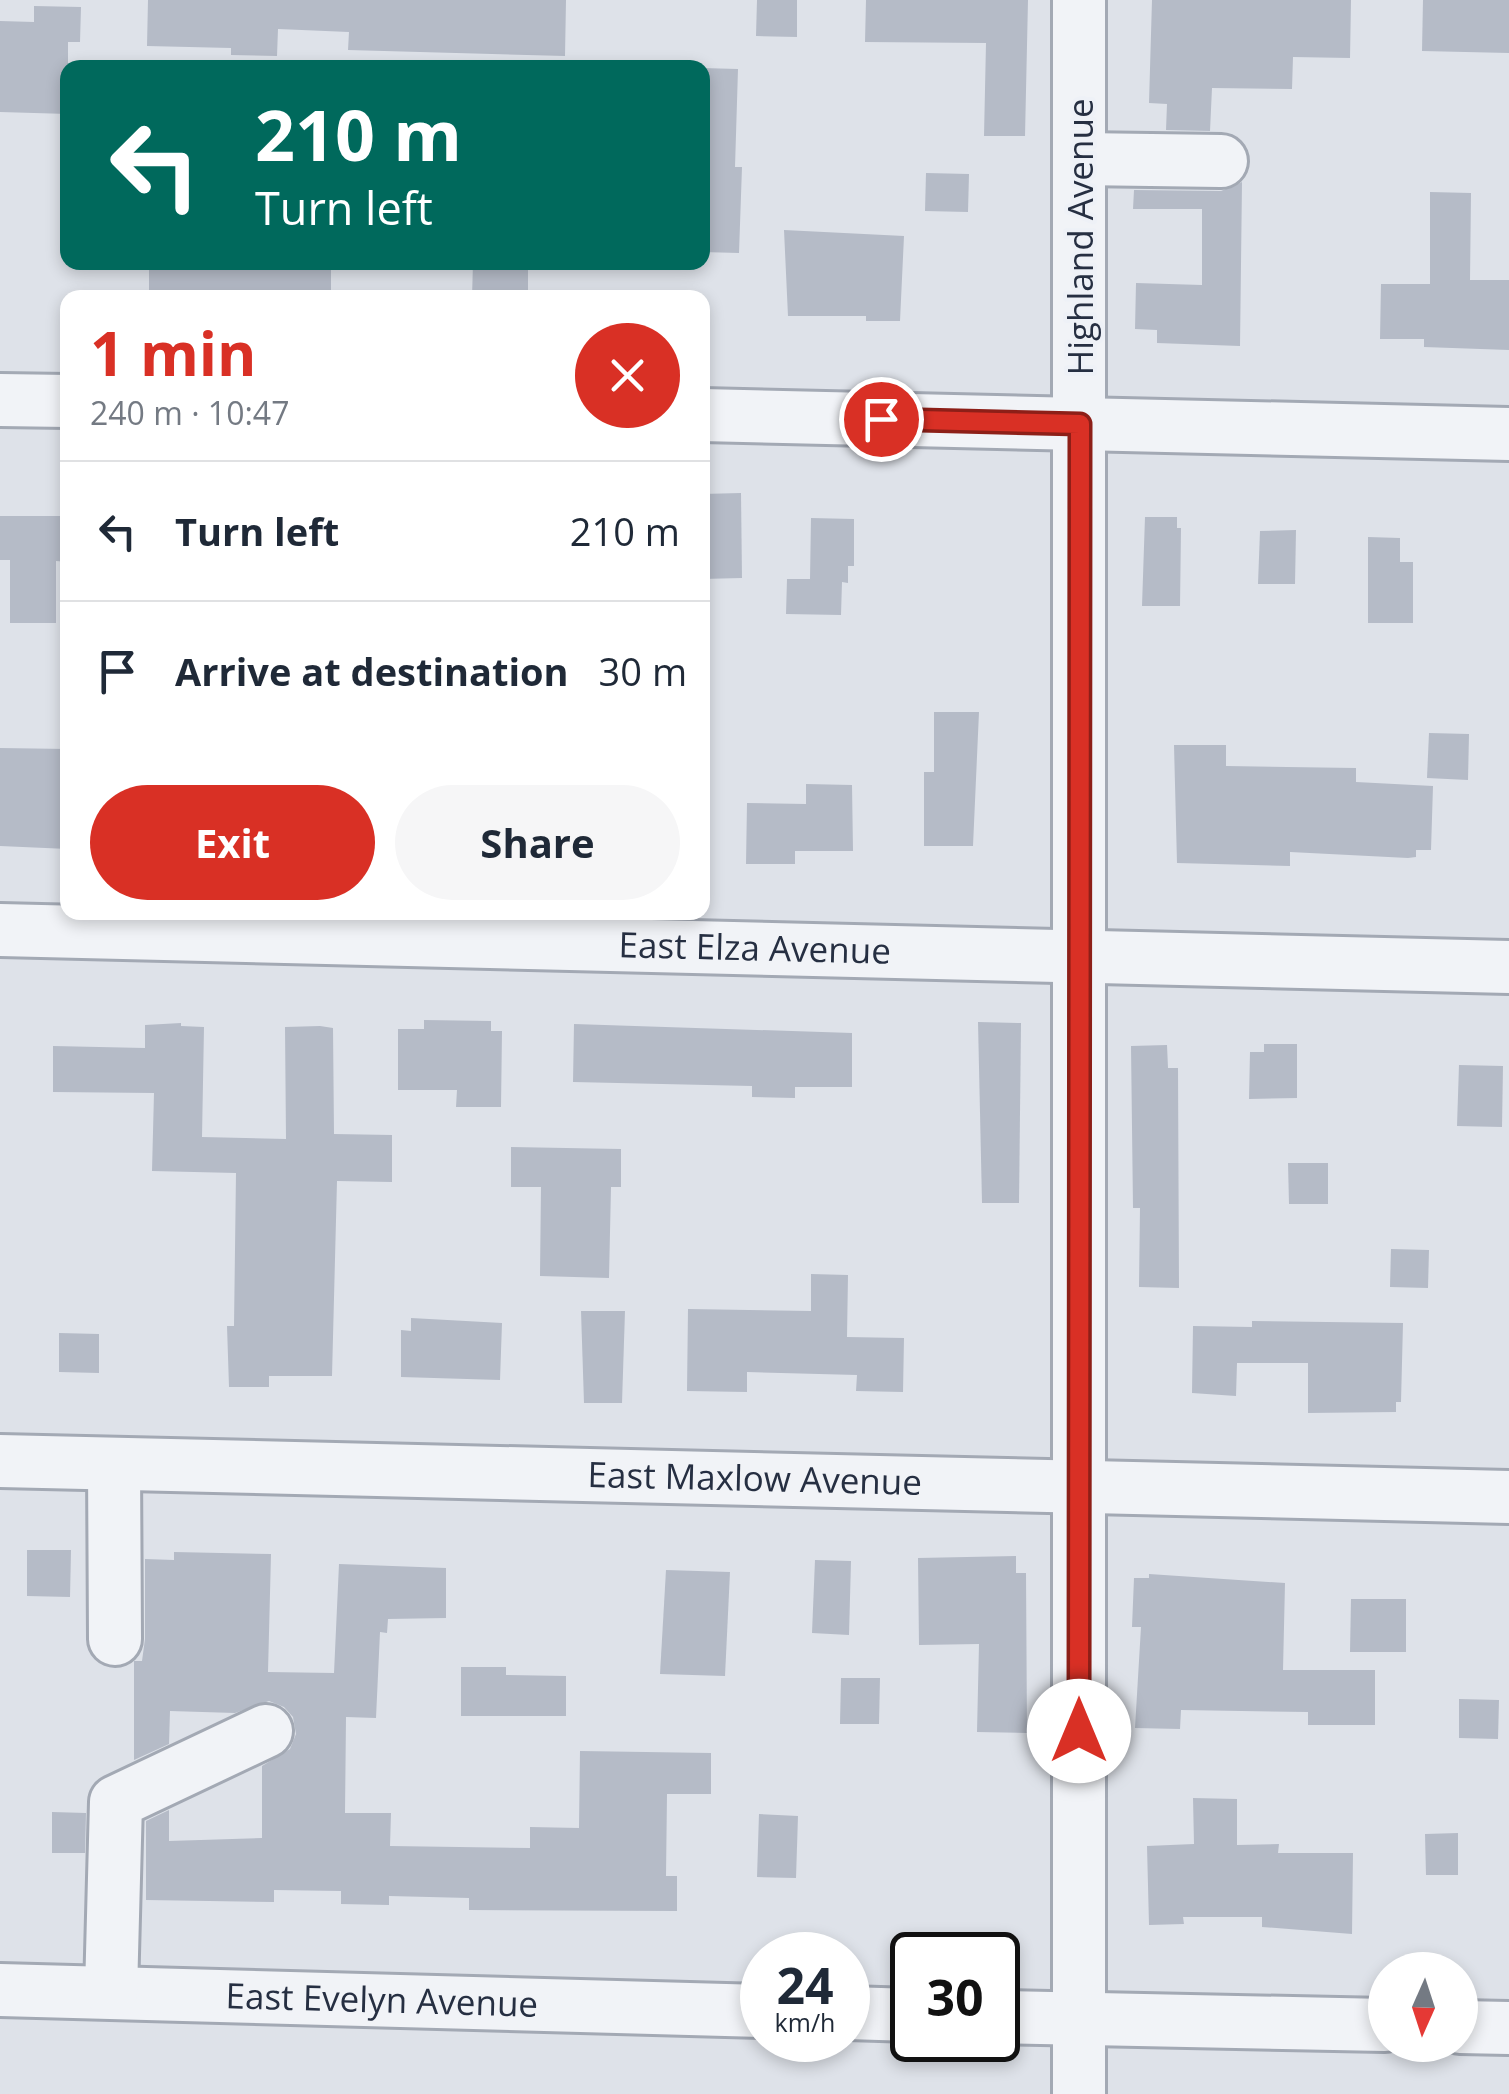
<!DOCTYPE html>
<html lang="en">
<head>
<meta charset="utf-8">
<style>
	body { margin:0; font-family:"Open Sans",sans-serif; background:#f6f6f7; color:#1f2937; height:100vh; display:flex; flex-direction:column; font-size:38px; white-space:nowrap }
	* { box-sizing:border-box; margin:0 }
	p { font-size:32px; color:#747a83 }
	.icon { flex:none; width:55px; height:55px; fill:none; stroke:currentColor; stroke-width:2; stroke-linecap:round; stroke-linejoin:round }
	.map { position:relative; flex:1; overflow:hidden }
	.sheet { position:absolute; left:60px; top:290px; width:650px; height:630px; display:flex; flex-direction:column; background:#fff; border-radius:20px; box-shadow:0 5px 15px #0003 }
	.sheet>* { flex:none }
	.guide { position:absolute; left:60px; top:60px; width:650px; height:210px; border-radius:20px; box-shadow:0 5px 15px #0003; background:#00695c; color:#fff; overflow:hidden }
	.needle { width:65px; rotate:183deg }
	.buttons { position:absolute; left:1368px; top:1952px; display:grid; gap:20px }
	.buttons a { display:grid; place-items:center; width:110px; height:110px; border-radius:50%; background:#fff; box-shadow:0 5px 15px #0003; font-size:50px }
	.speed { position:absolute; left:740px; top:1932px; display:flex; gap:20px; font-size:50px; font-weight:700; text-align:center }
	.speed>* { display:grid; place-content:center; width:130px; height:130px; border-radius:50%; background:#fff; box-shadow:0 5px 15px #0003; line-height:1 }
	.speed small { font-size:25px; font-weight:400 }
	.speed .limit { border:5px solid #111; border-radius:15px; background:#fff; color:#111 }
	.pin { position:absolute; display:grid; place-items:center; width:85px; height:85px; color:#fff; margin:-42px; border:5px solid #fff; border-radius:50%; box-shadow:0 2px 10px #0007 }
	.me { position:absolute; width:110px; margin:-55px; rotate:0deg; stroke-linejoin:round; filter:drop-shadow(0 0 8px #0008) }
	.turn { display:flex; align-items:center; gap:35px; height:210px; padding:0 30px; font-size:45px }
	.turn .icon { width:130px; height:130px; stroke-width:2.5 }
	.turn b { display:block; font-size:70px; line-height:85px }
	.round { display:grid; place-items:center; flex:none; width:105px; height:105px; border-radius:52px; background:#f6f6f7 }
	.headline { display:flex; align-items:center; justify-content:space-between; height:170px; padding:0 30px }
	h1 { font-size:60px; font-weight:700; line-height:75px; color:#d93025 }
	.cta { display:flex; gap:20px; margin-top:auto; padding:20px 30px }
	.cta a { flex:1; height:115px; border-radius:60px; background:#d93025; color:#fff; font-size:40px; font-weight:700; line-height:115px; text-align:center }
	.cta a+a { background:#f6f6f7; color:#1f2937 }
	ul { padding:0; list-style:none }
	li { display:flex; align-items:center; gap:30px; height:140px; padding:0 30px; border-top:2px solid #e0e1e3 }
	li div { flex:1 }
	li b { display:block; font-size:38px }
	li em { font-style:normal }
	.map>svg:first-child { display:block }
	.building { fill:#b5bbc7 }
	.lines { fill:none; stroke-linecap:round; stroke-linejoin:round }
	.minor-casing { stroke:#a3a9b4; stroke-width:58 }
	.minor { stroke:#f1f3f7; stroke-width:52 }
	.route-casing { stroke:#8d1f18; stroke-width:25 }
	.route { stroke:#d93025; stroke-width:18 }
	.labels { text-anchor:middle; stroke-width:8; stroke-linejoin:round; paint-order:stroke }
	.street-label { font-size:35px; fill:#262f42; stroke:#eef1f7 }
</style>
</head>
<body>
<div class="map">
<svg width="1509" height="2094" viewBox="0 0 1509 2094">
	<rect width="100%" height="100%" fill="#dee2e9"/>
	<!-- building -->
	<g class="building">
		<path d="M148 0H566L565 56 348 50 349 32 278 29 277 56 231 55V48L147 46Z"/>
		<path d="M757 0H797V37L756 36Z"/>
		<path d="M866 0H1028L1025 136H984L986 43 865 42Z"/>
		<path d="M1152 0H1351L1350 58 1293 57 1292 89 1212 88 1210 131 1166 130 1167 104 1149 103Z"/>
		<path d="M1423 0H1509V53L1422 51Z"/>
		<path d="M34 6 81 7 80 42H68V114L0 112V21L34 22Z"/>
		<path d="M702 68 738 69 735 167H742L739 253 702 252Z"/>
		<path d="M926 173 969 174 968 212 925 211Z"/>
		<path d="M1242 182 1240 346 1157 343V330L1135 329 1136 283 1202 285V209H1133L1134 190 1221 191Z"/>
		<path d="M1430 192 1471 193 1470 280H1509V350L1424 347V339H1380L1381 284H1430Z"/>
		<path d="M784 230 904 236 900 321H866V316H788Z"/>
		<rect x="149" y="262" width="182" height="36"/>
		<path d="M473 262H528V298H472Z"/>
		<path d="M741 493 742 578 702 579V494Z"/>
		<path d="M0 516H68V562L56 561V623H10V560H0Z"/>
		<path d="M1145 517H1177V528H1181L1180 606H1142Z"/>
		<path d="M811 518 854 519V566H848V583L842 582 841 615 786 614 787 579H810Z"/>
		<path d="M1296 530 1295 584H1258L1260 531Z"/>
		<path d="M1368 537 1400 538V562H1413V623H1368Z"/>
		<path d="M934 712H979L973 846H924V772H934Z"/>
		<path d="M1429 733 1469 734 1468 780 1427 778Z"/>
		<path d="M1174 745H1226V766L1356 768V782L1433 786 1431 850H1416V857L1408 858 1290 852V866L1177 863Z"/>
		<path d="M0 748 68 749V849L0 846Z"/>
		<path d="M806 784 852 785 853 851H795V864H746L747 803 806 804Z"/>
		<path d="M424 1020 491 1021V1031H502L501 1107H456L457 1090H398V1029H424Z"/>
		<path d="M978 1022 1021 1023 1019 1203H982Z"/>
		<path d="M181 1023V1026L204 1027 202 1137 286 1139 285 1027 320 1026 333 1028 334 1134 392 1135V1182L337 1181 332 1376H269V1387H229L227 1326H234L236 1173 152 1171 154 1093 53 1092V1046L145 1048V1025Z"/>
		<path d="M574 1024 852 1033V1087H795V1098L752 1097V1086L573 1082Z"/>
		<path d="M1264 1044H1297V1098L1249 1099 1250 1052H1264Z"/>
		<path d="M1167 1045 1168 1068H1178L1179 1288 1139 1287 1140 1208H1133L1131 1046Z"/>
		<path d="M1459 1065 1503 1066 1502 1127 1457 1126Z"/>
		<path d="M511 1147 621 1149V1187H611L609 1278 540 1276 541 1187H511Z"/>
		<path d="M1288 1163H1328V1204H1289Z"/>
		<path d="M1391 1249 1429 1250 1428 1288 1390 1287Z"/>
		<path d="M811 1274 848 1275 847 1337 904 1338 903 1392 856 1391 857 1375 747 1372V1392L687 1391 688 1309 811 1311Z"/>
		<path d="M581 1311H625L622 1403H584Z"/>
		<path d="M411 1318 502 1323 500 1380 401 1377V1330L411 1331Z"/>
		<path d="M1252 1321 1403 1323 1401 1402H1396V1412L1308 1413V1363H1237L1236 1396 1192 1393 1193 1326 1252 1327Z"/>
		<path d="M59 1333 99 1334V1373L59 1372Z"/>
		<path d="M27 1550H71L70 1597 27 1596Z"/>
		<path d="M174 1552 271 1554 268 1672 334 1673 339 1564 446 1568V1618L388 1619 387 1633 380 1632 376 1718 346 1717 345 1813H391L390 1846 530 1848V1827L579 1828 580 1751 711 1753V1794H667L666 1876H677V1911L469 1910V1898L389 1896V1905L341 1904V1891L274 1890V1902L146 1900V1821L169 1810V1841L262 1838V1766L290 1749 296 1734 293 1717 284 1707 269 1701 235 1713 170 1711 169 1744 134 1760V1661H142L145 1639V1559L174 1560Z"/>
		<path d="M1016 1556V1573H1026L1027 1733 977 1732 979 1644 919 1645 918 1558Z"/>
		<path d="M815 1560 851 1561 849 1635 812 1633Z"/>
		<path d="M666 1570 730 1572 725 1676 660 1674Z"/>
		<path d="M1149 1574 1285 1583 1283 1670H1375V1725H1308V1712L1181 1710 1180 1729 1135 1728 1141 1627H1132L1134 1578H1149Z"/>
		<path d="M1351 1599H1406V1652H1350Z"/>
		<path d="M461 1667H506V1675L566 1676V1716H461Z"/>
		<path d="M841 1678H880L879 1724H840Z"/>
		<path d="M1459 1699 1499 1700 1498 1739 1459 1738Z"/>
		<path d="M1193 1798 1237 1799V1845L1279 1844 1278 1853H1353L1352 1934 1262 1927V1917H1183L1184 1924 1149 1925 1147 1846 1194 1844Z"/>
		<path d="M52 1812 86 1813 85 1853H52Z"/>
		<path d="M759 1814 798 1816 796 1878 757 1877Z"/>
		<path d="M1458 1833V1875H1426L1425 1834Z"/>
	</g>
	<g class="lines">
		<!-- minor casing -->
		<g class="minor-casing">
			<g id="minor">
				<path d="M1081 159 1221 161"/>
				<path d="M0 400 68 401"/>
				<path d="M702 415 1509 434"/>
				<path id="s1" d="M0 930 1509 967"/>
				<path id="s2" d="M0 1461 1509 1497"/>
				<path d="M114 1464 115 1639"/>
				<path id="s3" d="M0 1990 762 2011"/>
				<path d="M111 1992 116 1802 266 1731"/>
				<path d="M848 2013 912 2015"/>
				<path d="M998 2017 1385 2025"/>
				<path d="M1460 2027 1509 2028"/>
				<path d="M1079 2094V0"/>
			</g>
		</g>
		<!-- minor -->
		<use href="#minor" class="minor"/>
	</g>
	<g class="lines">
		<!-- route casing -->
		<g class="route-casing">
			<path id="route" d="M881 419 1080 424 1079 1731"/>
		</g>
		<!-- route -->
		<use href="#route" class="route"/>
	</g>
	<g class="labels">
		<!-- street labels -->
		<g class="street-label">
			<text transform="translate(1081 237) rotate(-90)" y="12">Highland Avenue</text>
			<text dy="12" stroke="none"><textPath href="#s1" startOffset="755">East Elza Avenue</textPath></text>
			<text dy="12" stroke="none"><textPath href="#s2" startOffset="755">East Maxlow Avenue</textPath></text>
			<text dy="12" stroke="none"><textPath href="#s3" startOffset="382">East Evelyn Avenue</textPath></text>
		</g>
	</g>
</svg>
<div class="buttons">
<a><svg class="needle" viewBox="-14 -14 28 28"><path d="M0-13l5 13h-10z" fill="#e53935"/><path d="M0 13l5-13h-10z" fill="#747a83"/></svg></a>
</div>
<div class="speed"><div>24<small>km/h</small></div><div class="limit">30</div></div>
<div class="pin" style="left:881px;top:419px;background:#d93025"><svg class="icon" aria-label="arrive" viewBox="0 0 24 24"><path d="M6 21V4h12l-3 4 3 4H6"/></svg></div>
<svg class="me" style="left:1079px;top:1731px" viewBox="-20 -20 40 40"><circle r="19" fill="#fff"/><path d="M0-13L10 11 0 6-10 11z" fill="#d93025"/></svg>
<div class="guide">
<div class="turn"><svg class="icon" aria-label="left" viewBox="0 0 24 24"><path d="M17 20v-9H6M10 6l-5 5 5 5"/></svg><div><b>210 m</b>Turn left</div></div>
</div>
<section class="sheet">
<div class="headline"><div><h1>1 min</h1><p>240 m · 10:47</p></div><a class="round" style="background:#d93025;color:#fff"><svg class="icon" aria-label="close" viewBox="0 0 24 24"><path d="M6 6l12 12M18 6L6 18"/></svg></a></div>
<ul>
<li><svg class="icon" aria-label="left" viewBox="0 0 24 24"><path d="M17 20v-9H6M10 6l-5 5 5 5"/></svg><div><b>Turn left</b></div><em>210 m</em></li>
<li><svg class="icon" aria-label="arrive" viewBox="0 0 24 24"><path d="M6 21V4h12l-3 4 3 4H6"/></svg><div><b>Arrive at destination</b></div><em>30 m</em></li>
</ul>
<div class="cta"><a>Exit</a><a>Share</a></div>
</section>
</div>
</body>
</html>
